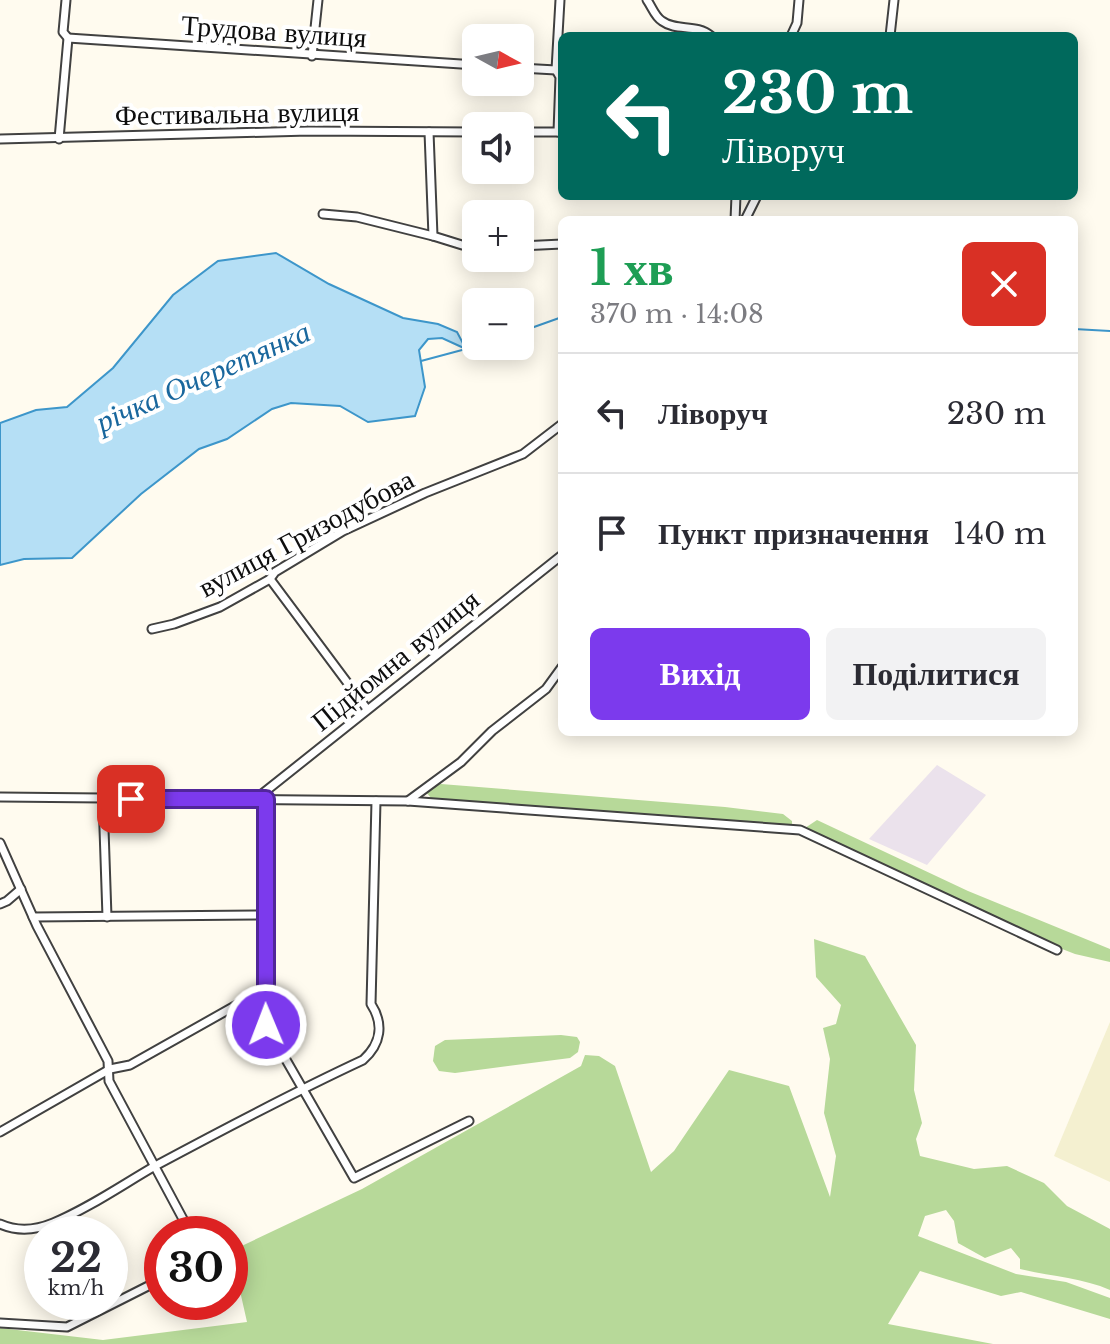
<!DOCTYPE html>
<html lang="uk">
<head>
<meta charset="utf-8">
<style>
	body { margin:0; font-family:"Libre Baskerville",serif; background:#f2f2f3; color:#2b2b33; height:100vh; display:flex; flex-direction:column; font-size:30px; white-space:nowrap }
	* { box-sizing:border-box; margin:0 }
	p { font-size:26px; color:#7c7c81 }
	.icon { flex:none; width:44px; height:44px; fill:none; stroke:currentColor; stroke-width:2; stroke-linecap:round; stroke-linejoin:round }
	.map { position:relative; flex:1; overflow:hidden }
	.details { position:absolute; left:558px; top:216px; width:520px; height:520px; display:flex; flex-direction:column; background:#fff; border-radius:12px; box-shadow:0 4px 20px #0003 }
	.details>* { flex:none }
	.hud { position:absolute; left:558px; top:32px; width:520px; height:168px; border-radius:12px; box-shadow:0 4px 20px #0003; background:#00695c; color:#fff; overflow:hidden }
	.needle { width:52px; rotate:98deg }
	.tools { position:absolute; left:462px; top:24px; display:grid; gap:16px }
	.tools a { display:grid; place-items:center; width:72px; height:72px; border-radius:12px; background:#fff; box-shadow:0 4px 20px #0003; font-size:40px }
	.speed { position:absolute; left:24px; top:1216px; display:flex; gap:16px; font-size:40px; font-weight:700; text-align:center }
	.speed>* { display:grid; place-content:center; width:104px; height:104px; border-radius:50%; background:#fff; box-shadow:0 4px 20px #0003; line-height:1 }
	.speed small { font-size:20px; font-weight:400 }
	.speed .limit { border:12px solid #d22; background:#fff; color:#111 }
	.pin { position:absolute; display:grid; place-items:center; width:68px; height:68px; color:#fff; margin:-34px; border-radius:16px; box-shadow:0 4px 12px #0006 }
	.me { position:absolute; width:88px; margin:-44px; rotate:359deg; stroke-linejoin:round; filter:drop-shadow(0 0 6px #0008) }
	.turn { display:flex; align-items:center; gap:28px; height:168px; padding:0 32px; font-size:36px }
	.turn .icon { width:104px; height:104px; stroke-width:2.5 }
	.turn b { display:block; font-size:56px; line-height:68px }
	.round { display:grid; place-items:center; flex:none; width:84px; height:84px; border-radius:12px; background:#f2f2f3 }
	.headline { display:flex; align-items:center; justify-content:space-between; height:136px; padding:0 32px }
	h1 { font-size:48px; font-weight:700; line-height:60px; color:#1e9e55 }
	.button { display:flex; gap:16px; margin-top:auto; padding:16px 32px }
	.button a { flex:1; height:92px; border-radius:12px; background:#7c3aed; color:#fff; font-size:32px; font-weight:700; line-height:92px; text-align:center }
	.button a+a { background:#f2f2f3; color:#2b2b33 }
	ul { padding:0; list-style:none }
	li { display:flex; align-items:center; gap:24px; height:120px; padding:0 32px; border-top:2px solid #e1e1e2 }
	li div { flex:1 }
	li b { display:block; font-size:30px }
	li em { font-style:normal }
	.map>svg:first-child { display:block }
	.industrial { fill:#ebe2ec }
	.farmland { fill:#f4f0d0 }
	.forest { fill:#b7d999 }
	.water { fill:#b5dff5; stroke:#3d96ca; stroke-width:2 }
	.lines { fill:none; stroke-linecap:round; stroke-linejoin:round }
	.stream { stroke:#3d96ca; stroke-width:2 }
	.minor-casing { stroke:#414141; stroke-width:11 }
	.minor { stroke:#fff; stroke-width:7 }
	.route-casing { stroke:#51269a; stroke-width:20 }
	.route { stroke:#7c3aed; stroke-width:14 }
	.labels { text-anchor:middle; stroke-width:8; stroke-linejoin:round; paint-order:stroke }
	.street-label { font-size:28px; fill:#0e0e0e; stroke:#fff }
	.water-label { font-size:30px; font-style:italic; fill:#19679d; stroke:#fff }
</style>
</head>
<body>
<div class="map">
<svg width="1110" height="1344" viewBox="0 0 1110 1344">
	<rect width="100%" height="100%" fill="#fffbef"/>
	<!-- industrial -->
	<path class="industrial" d="M937 765 986 795 927 865 869 839Z"/>
	<!-- farmland -->
	<path class="farmland" d="M1110 1022V1182L1054 1156Z"/>
	<!-- forest -->
	<g class="forest">
		<path d="M441 784 725 807 783 814 792 821V824L783 827 431 798 426 792C429 785 434 785 441 784Z"/>
		<path d="M817 820 968 891 1110 949V962L1075 954 1039 940 805 828Z"/>
		<path d="M814 939 865 956 916 1045 914 1090 922 1123 916 1139 920 1156 974 1169 1007 1166 1044 1183 1067 1206 1110 1229V1290C1083 1278 1049 1276 1020 1269V1259L1011 1248 985 1258 958 1243 954 1221 946 1210 925 1216 918 1236 1016 1274 1066 1282 1110 1298V1319L1021 1292 1001 1296 920 1271 888 1324 993 1344H0V1328L103 1340 247 1322 231 1251 362 1189 581 1066 585 1055 599 1056 615 1066 651 1172 674 1151 729 1070 789 1086 830 1197 836 1156 824 1113 830 1059 823 1028 836 1024 841 1005 816 977Z"/>
		<path d="M561 1035 577 1037 580 1042 578 1052 570 1058 455 1073 439 1071 433 1061 435 1046 445 1040Z"/>
	</g>
	<!-- water -->
	<path class="water" d="M276 253 329 284 403 318 438 324 457 332 466 349 442 338 428 339 419 350 425 387 415 416 368 422 340 406 291 403 272 409 227 439 199 449 141 494 72 558 24 559 0 565V423L36 410 67 407 113 368 173 295 218 261Z"/>
	<g class="lines">
		<!-- stream -->
		<g class="stream">
			<path d="M1074 329 1110 331"/>
			<path d="M520 332 562 317"/>
			<path d="M421 361 477 346"/>
		</g>
		<!-- minor casing -->
		<g class="minor-casing">
			<g id="minor">
				<path d="M647 0C652 7 655 17 662 21 677 32 696 23 711 36"/>
				<path d="M791 36 797 23 799 0"/>
				<path d="M890 36 894 0"/>
				<path d="M68 38 476 65"/>
				<path d="M312 56 318 0"/>
				<path d="M520 68 556 70"/>
				<path d="M429 132 433 236 462 245H476"/>
				<path d="M520 132H558"/>
				<path d="M558 132 560 77 556 70 560 0"/>
				<path d="M0 139 309 131 476 132"/>
				<path d="M59 139 68 38 63 32 66 0"/>
				<path d="M323 214 357 217 433 236"/>
				<path d="M735 220 736 196"/>
				<path d="M745 220 757 196"/>
				<path d="M520 246 562 244"/>
				<path d="M270 579 367 709"/>
				<path d="M152 629 174 624 220 607 270 579 275 572 343 531 425 493 523 454 562 424"/>
				<path d="M0 797 408 801 800 830 1057 950"/>
				<path d="M257 798 562 555"/>
				<path d="M103 799 107 917"/>
				<path d="M266 799V1025L354 1178 469 1121"/>
				<path d="M408 801 461 762 492 731 546 689 562 667"/>
				<path d="M0 843 37 926 108 1061 109 1081 191 1234"/>
				<path d="M0 904 7 901 21 889"/>
				<path d="M33 917 267 915"/>
				<path d="M0 1132 110 1069 130 1065 265 989"/>
				<path d="M0 1224C18 1232 36 1230 53 1223 89 1208 122 1185 155 1166 224 1129 292 1093 363 1060 381 1044 384 1024 371 1004L376 801"/>
				<path d="M0 1323 67 1327 162 1279"/>
			</g>
		</g>
		<!-- minor -->
		<use href="#minor" class="minor"/>
	</g>
	<g class="lines">
		<!-- route casing -->
		<g class="route-casing">
			<path id="route" d="M131 799H266V1025"/>
		</g>
		<!-- route -->
		<use href="#route" class="route"/>
	</g>
	<g class="labels">
		<!-- street labels -->
		<g class="street-label">
			<text transform="translate(274 31) rotate(4)" y="10">Трудова вулиця</text>
			<text transform="translate(237 113) rotate(-1)" y="10">Фестивальна вулиця</text>
			<text transform="translate(306 533) rotate(-28)" y="10">вулиця Гризодубова</text>
			<text transform="translate(395 660) rotate(-39)" y="10">Підйомна вулиця</text>
		</g>
		<!-- water labels -->
		<g class="water-label">
			<text transform="translate(203 377) rotate(-24)" y="10">річка Очеретянка</text>
		</g>
	</g>
</svg>
<div class="tools">
<a><svg class="needle" viewBox="-14 -14 28 28"><path d="M0-13l5 13h-10z" fill="#e53935"/><path d="M0 13l5-13h-10z" fill="#7c7c81"/></svg></a>
<a><svg class="icon" aria-label="sound" viewBox="0 0 24 24"><path d="M4 9h4l5-4v14l-5-4H4zM17 9q2 3 0 6"/></svg></a>
<a>+</a>
<a>−</a>
</div>
<div class="speed"><div>22<small>km/h</small></div><div class="limit">30</div></div>
<div class="pin" style="left:131px;top:799px;background:#d93025"><svg class="icon" aria-label="arrive" viewBox="0 0 24 24"><path d="M6 21V4h12l-3 4 3 4H6"/></svg></div>
<svg class="me" style="left:266px;top:1025px" viewBox="-20 -20 40 40"><circle r="17" fill="#7c3aed" stroke="#fff" stroke-width="3"/><path d="M0-11L8 9 0 5-8 9z" fill="#fff"/></svg>
<div class="hud">
<div class="turn"><svg class="icon" aria-label="left" viewBox="0 0 24 24"><path d="M17 20v-9H6M10 6l-5 5 5 5"/></svg><div><b>230 m</b>Ліворуч</div></div>
</div>
<section class="details">
<div class="headline"><div><h1>1 хв</h1><p>370 m · 14:08</p></div><a class="round" style="background:#d93025;color:#fff"><svg class="icon" aria-label="close" viewBox="0 0 24 24"><path d="M6 6l12 12M18 6L6 18"/></svg></a></div>
<ul>
<li><svg class="icon" aria-label="left" viewBox="0 0 24 24"><path d="M17 20v-9H6M10 6l-5 5 5 5"/></svg><div><b>Ліворуч</b></div><em>230 m</em></li>
<li><svg class="icon" aria-label="arrive" viewBox="0 0 24 24"><path d="M6 21V4h12l-3 4 3 4H6"/></svg><div><b>Пункт призначення</b></div><em>140 m</em></li>
</ul>
<div class="button"><a>Вихід</a><a>Поділитися</a></div>
</section>
</div>
</body>
</html>
